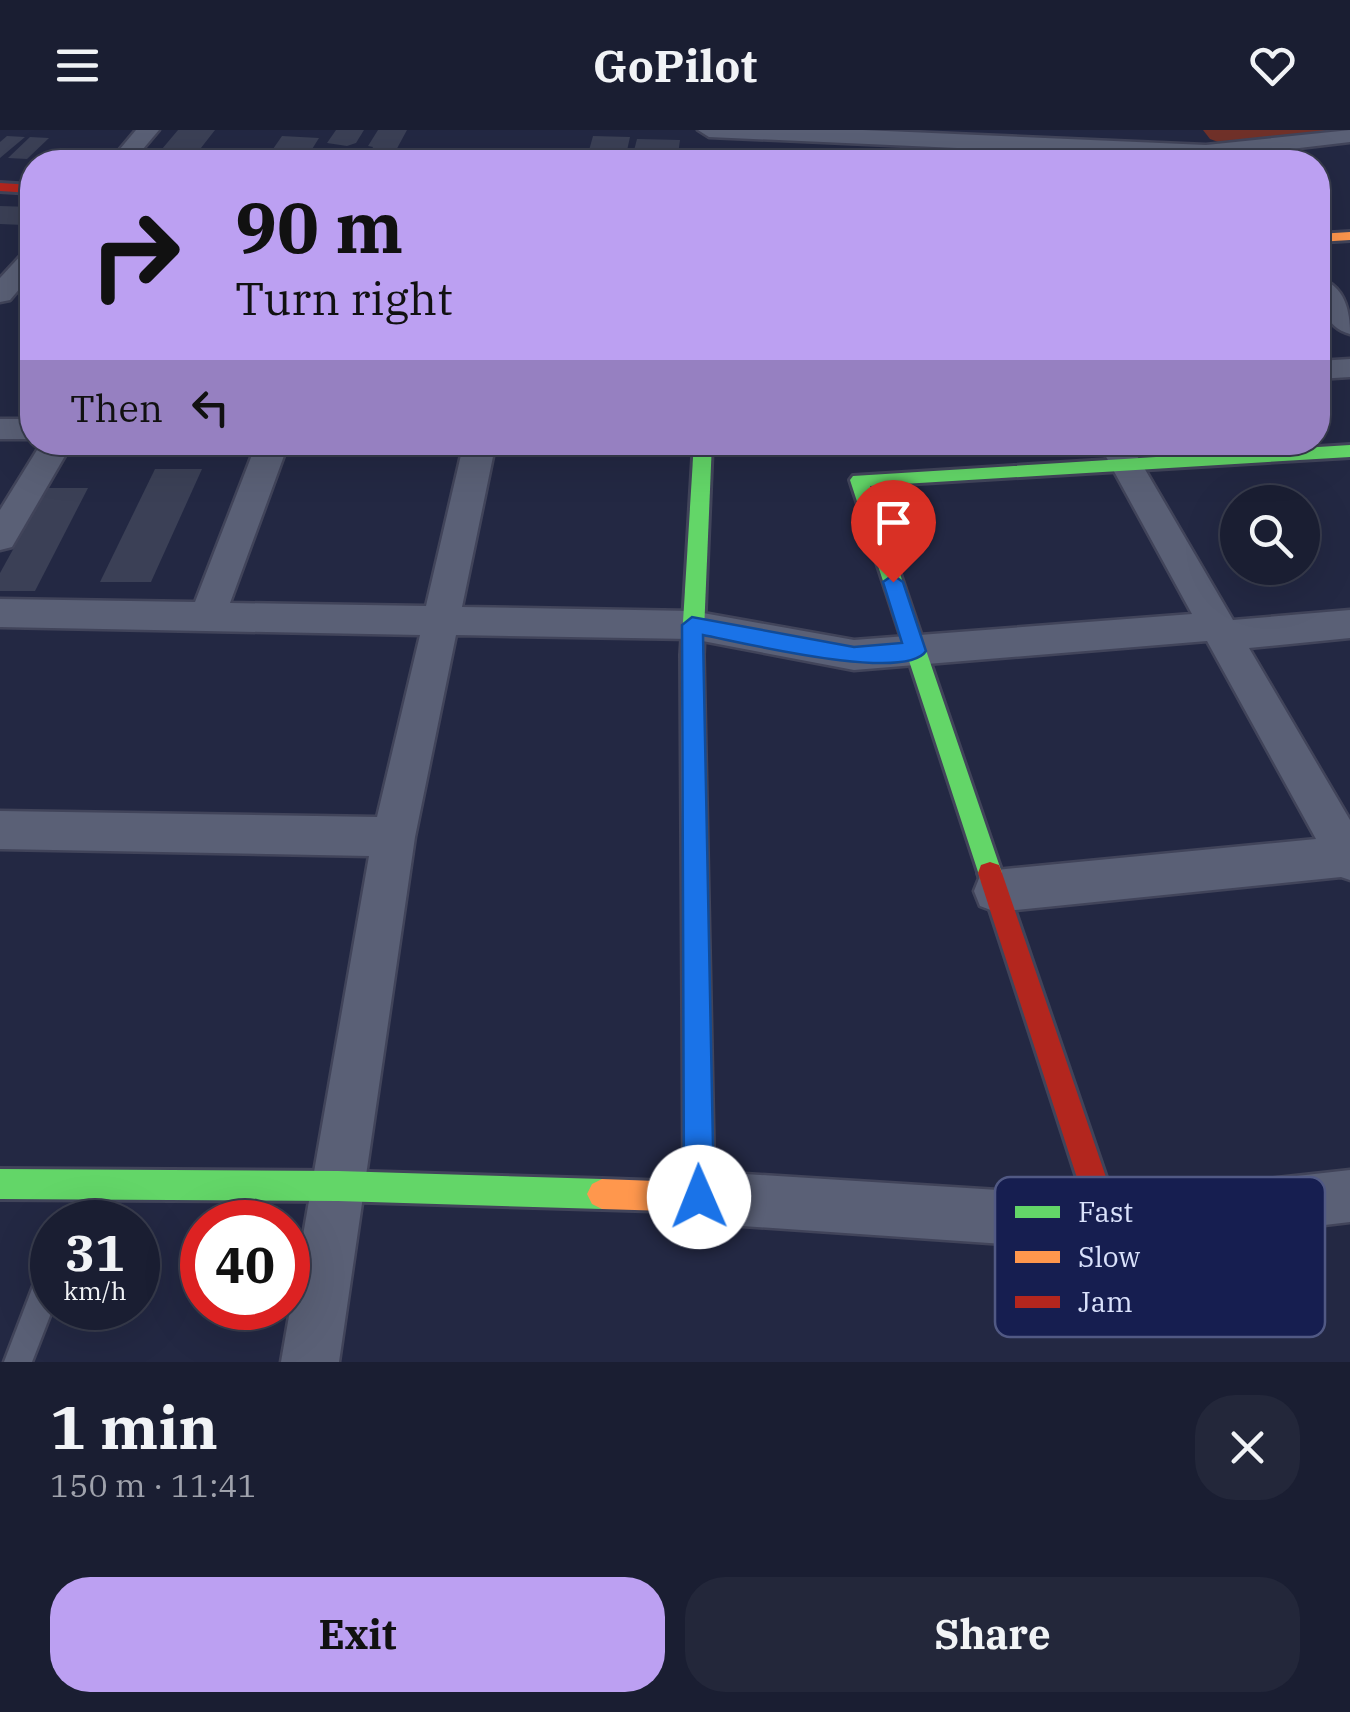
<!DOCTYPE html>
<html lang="en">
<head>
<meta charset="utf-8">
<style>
	body { margin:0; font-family:"IBM Plex Serif",serif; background:#23273a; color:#f1f3f6; height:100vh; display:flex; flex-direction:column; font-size:38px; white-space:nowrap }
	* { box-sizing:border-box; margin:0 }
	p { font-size:32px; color:#9fa2ac }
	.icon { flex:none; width:55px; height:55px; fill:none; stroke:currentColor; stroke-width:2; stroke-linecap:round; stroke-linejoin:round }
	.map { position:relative; height:1232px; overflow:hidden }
	.drawer { display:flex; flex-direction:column; background:#1a1e32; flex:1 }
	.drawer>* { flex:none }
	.top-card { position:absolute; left:20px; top:20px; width:1310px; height:305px; border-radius:40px; box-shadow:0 10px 40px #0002,0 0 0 2px #383c4d; background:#bca0f2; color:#111; overflow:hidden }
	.buttons { position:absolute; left:1220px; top:355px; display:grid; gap:20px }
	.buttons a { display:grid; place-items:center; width:100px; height:100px; border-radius:50%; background:#1a1e32; box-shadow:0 10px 40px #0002,0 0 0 2px #383c4d; font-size:50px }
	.speed { position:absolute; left:30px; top:1070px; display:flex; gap:20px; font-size:50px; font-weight:700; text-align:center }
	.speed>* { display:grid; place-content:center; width:130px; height:130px; border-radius:50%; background:#1a1e32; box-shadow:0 10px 40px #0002,0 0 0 2px #383c4d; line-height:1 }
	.speed small { font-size:25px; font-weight:400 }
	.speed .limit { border:15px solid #d22; background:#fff; color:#111 }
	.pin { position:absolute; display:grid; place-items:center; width:85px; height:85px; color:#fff; margin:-102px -42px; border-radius:50% 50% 50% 0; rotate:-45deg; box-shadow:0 0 10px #0007 }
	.pin .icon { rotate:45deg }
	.me { position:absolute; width:110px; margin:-55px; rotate:359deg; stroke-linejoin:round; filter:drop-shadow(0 0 8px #0008) }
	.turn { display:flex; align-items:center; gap:35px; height:210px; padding:0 50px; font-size:45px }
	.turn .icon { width:130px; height:130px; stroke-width:2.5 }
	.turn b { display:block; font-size:70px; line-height:85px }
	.then { display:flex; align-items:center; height:95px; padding:0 50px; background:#0003; gap:20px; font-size:38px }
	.round { display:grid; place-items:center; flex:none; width:105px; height:105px; border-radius:40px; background:#23273a }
	.headline { display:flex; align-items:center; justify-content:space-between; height:170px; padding:0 50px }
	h1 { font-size:60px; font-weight:700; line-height:75px }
	.cta { display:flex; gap:20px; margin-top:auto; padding:20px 50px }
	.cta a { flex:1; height:115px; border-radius:40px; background:#bca0f2; color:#111; font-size:40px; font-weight:700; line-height:115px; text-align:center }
	.cta a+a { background:#23273a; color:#f1f3f6 }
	header { display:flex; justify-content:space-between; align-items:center; height:130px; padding:0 50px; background:#1a1e32; font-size:45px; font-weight:700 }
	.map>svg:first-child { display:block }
	.green { fill:#713129 }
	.building { fill:#3b4056 }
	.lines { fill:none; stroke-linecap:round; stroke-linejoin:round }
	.lane-casing { stroke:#41445a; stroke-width:5 }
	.street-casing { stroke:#41445a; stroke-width:5 }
	.fast-casing { stroke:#41445a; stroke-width:6 }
	.slow-casing { stroke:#41445a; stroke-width:6 }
	.jam-casing { stroke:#41445a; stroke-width:6 }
	.lane { fill:#5a6076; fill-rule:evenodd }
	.street { fill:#5a6076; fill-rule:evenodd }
	.fast { fill:#63d668; fill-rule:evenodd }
	.slow { fill:#ff974d; fill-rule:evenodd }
	.jam { fill:#b3261e; fill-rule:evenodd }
	.route { fill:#1a73e8; stroke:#114b97; stroke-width:2.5 }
	.key { fill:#161e50; stroke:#515984; stroke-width:2.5 }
	.key-label { font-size:28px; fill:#dae2fc }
</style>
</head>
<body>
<header><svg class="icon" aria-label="menu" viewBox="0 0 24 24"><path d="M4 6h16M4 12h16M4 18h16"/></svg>GoPilot<svg class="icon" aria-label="heart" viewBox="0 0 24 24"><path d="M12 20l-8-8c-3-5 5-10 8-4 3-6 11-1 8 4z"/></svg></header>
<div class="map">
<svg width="1350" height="1232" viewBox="0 0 1350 1232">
	<rect width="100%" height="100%" fill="#232843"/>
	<!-- green -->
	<path class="green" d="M1203 0H1332L1221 13 1210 9Z"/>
	<!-- building -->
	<g class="building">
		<path d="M178 0H215L190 32H151Z"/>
		<path d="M336 0H364L356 13 347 16 327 13Z"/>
		<path d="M378 0H407L394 24 370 23 373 17 368 16Z"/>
		<path d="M7 6 25 7 0 28V12Z"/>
		<path d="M282 6 319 8 304 32H264Z"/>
		<path d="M593 6 630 7 626 25 588 24Z"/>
		<path d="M30 7 49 8 27 29 8 28Z"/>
		<path d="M637 9 680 10 677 32H631Z"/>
		<path d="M937 15 1108 23 1111 32H881V29L864 28V21L939 24Z"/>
		<path d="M0 76 32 77 27 82 32 84 23 95 0 94Z"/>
		<path d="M155 339H202L151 452H100Z"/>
		<path d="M47 358H88L35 461H0V443Z"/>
	</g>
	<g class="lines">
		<!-- lane casing -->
		<g class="lane-casing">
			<path id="lane" d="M52 1129 53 1178 32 1232H4L42 1133Z"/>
		</g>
		<!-- street casing -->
		<g class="street-casing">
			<g id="street">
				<path d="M136 0H159L132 32H109Z"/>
				<path d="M698 0H863L1206 15 1350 0V12L1206 29 709 7Z"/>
				<path d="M32 121V144L10 170 0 172V148L23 123Z"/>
				<path d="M1318 148C1345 155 1350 181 1350 204 1325 198 1317 170 1318 148Z"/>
				<path d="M1350 229V247L1318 249V231Z"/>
				<rect x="0" y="289" width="32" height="20"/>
				<path d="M42 312H73L12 417 0 420V380Z"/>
				<path d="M257 312H289L230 473 426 476 464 312H496L462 477 692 481 854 510 1192 484 1098 312H1129L1233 490 1350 480V508L1249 518 1350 690V750L1341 747 996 782 980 776 974 761 980 746 996 740 1316 709 1207 511 854 540 692 509 456 505 415 707 339 1232H281L369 726 0 719V681L377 687 420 505 0 497V469L195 472Z"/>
				<path d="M1350 1040V1092L1107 1121 699 1093 680 1086 673 1067 680 1048 699 1041 1107 1067Z"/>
			</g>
		</g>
		<!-- fast casing -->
		<g class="fast-casing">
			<g id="fast">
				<path d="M694 312H712L703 525 692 533 681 525Z"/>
				<path d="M1350 315V327L870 356 1002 743 999 751 990 754 981 751 850 350 853 346Z"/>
				<path d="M0 1039 338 1041 602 1049 612 1054 617 1064 612 1074 602 1079 338 1071 0 1069Z"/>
			</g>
		</g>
		<!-- slow casing -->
		<g class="slow-casing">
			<g id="slow">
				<path d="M1350 102V110L1318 112V104Z"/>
				<path d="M692 517 703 525 714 1067 709 1077 699 1082 602 1079 592 1074 587 1064 592 1054 602 1049 684 1052 681 525Z"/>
			</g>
		</g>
		<!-- jam casing -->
		<g class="jam-casing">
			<g id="jam">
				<path d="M0 53 32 55V63L0 61Z"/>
				<path d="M990 732 999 735 1002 743 1122 1094 1118 1105 1107 1109 1096 1105 1092 1094 978 743 981 735Z"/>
			</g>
		</g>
		<!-- lane -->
		<use href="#lane" class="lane"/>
		<!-- street -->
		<use href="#street" class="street"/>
		<!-- fast -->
		<use href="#fast" class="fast"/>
		<!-- slow -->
		<use href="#slow" class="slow"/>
		<!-- jam -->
		<use href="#jam" class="jam"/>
	</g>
	<!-- route -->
	<path class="route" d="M893 445 903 452 926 521C905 553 740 512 703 505L714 1067 710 1078 699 1082 688 1078 684 1067 682 495 692 487 854 517 902 513 883 452Z"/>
	<!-- legend -->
	<rect x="995" y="1047" width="330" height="160" rx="15" class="key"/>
	<rect x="1015" y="1076" width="45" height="12" fill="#63d668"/>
	<rect x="1015" y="1121" width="45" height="12" fill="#ff974d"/>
	<rect x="1015" y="1166" width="45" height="12" fill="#b3261e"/>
	<g class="key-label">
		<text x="1078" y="1092">Fast</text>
		<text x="1078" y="1137">Slow</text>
		<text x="1078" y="1182">Jam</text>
	</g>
</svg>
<div class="buttons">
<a><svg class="icon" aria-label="search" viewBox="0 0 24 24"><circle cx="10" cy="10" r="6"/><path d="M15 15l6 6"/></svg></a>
</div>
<div class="speed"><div>31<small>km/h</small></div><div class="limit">40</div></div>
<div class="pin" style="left:893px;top:452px;background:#d93025"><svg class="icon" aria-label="arrive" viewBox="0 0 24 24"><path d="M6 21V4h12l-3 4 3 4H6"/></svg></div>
<svg class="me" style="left:699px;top:1067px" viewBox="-20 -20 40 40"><circle r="19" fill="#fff"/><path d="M0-13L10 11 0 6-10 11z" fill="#1a73e8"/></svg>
<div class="top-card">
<div class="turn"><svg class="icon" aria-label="right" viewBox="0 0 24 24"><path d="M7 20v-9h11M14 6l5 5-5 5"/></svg><div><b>90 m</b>Turn right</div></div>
<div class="then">Then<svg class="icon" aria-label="left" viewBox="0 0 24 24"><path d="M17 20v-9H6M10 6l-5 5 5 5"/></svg></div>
</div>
</div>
<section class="drawer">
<div class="headline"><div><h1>1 min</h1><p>150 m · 11:41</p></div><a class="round"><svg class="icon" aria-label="close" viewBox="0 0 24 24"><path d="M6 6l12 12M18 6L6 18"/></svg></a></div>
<div class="cta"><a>Exit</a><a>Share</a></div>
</section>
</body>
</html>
